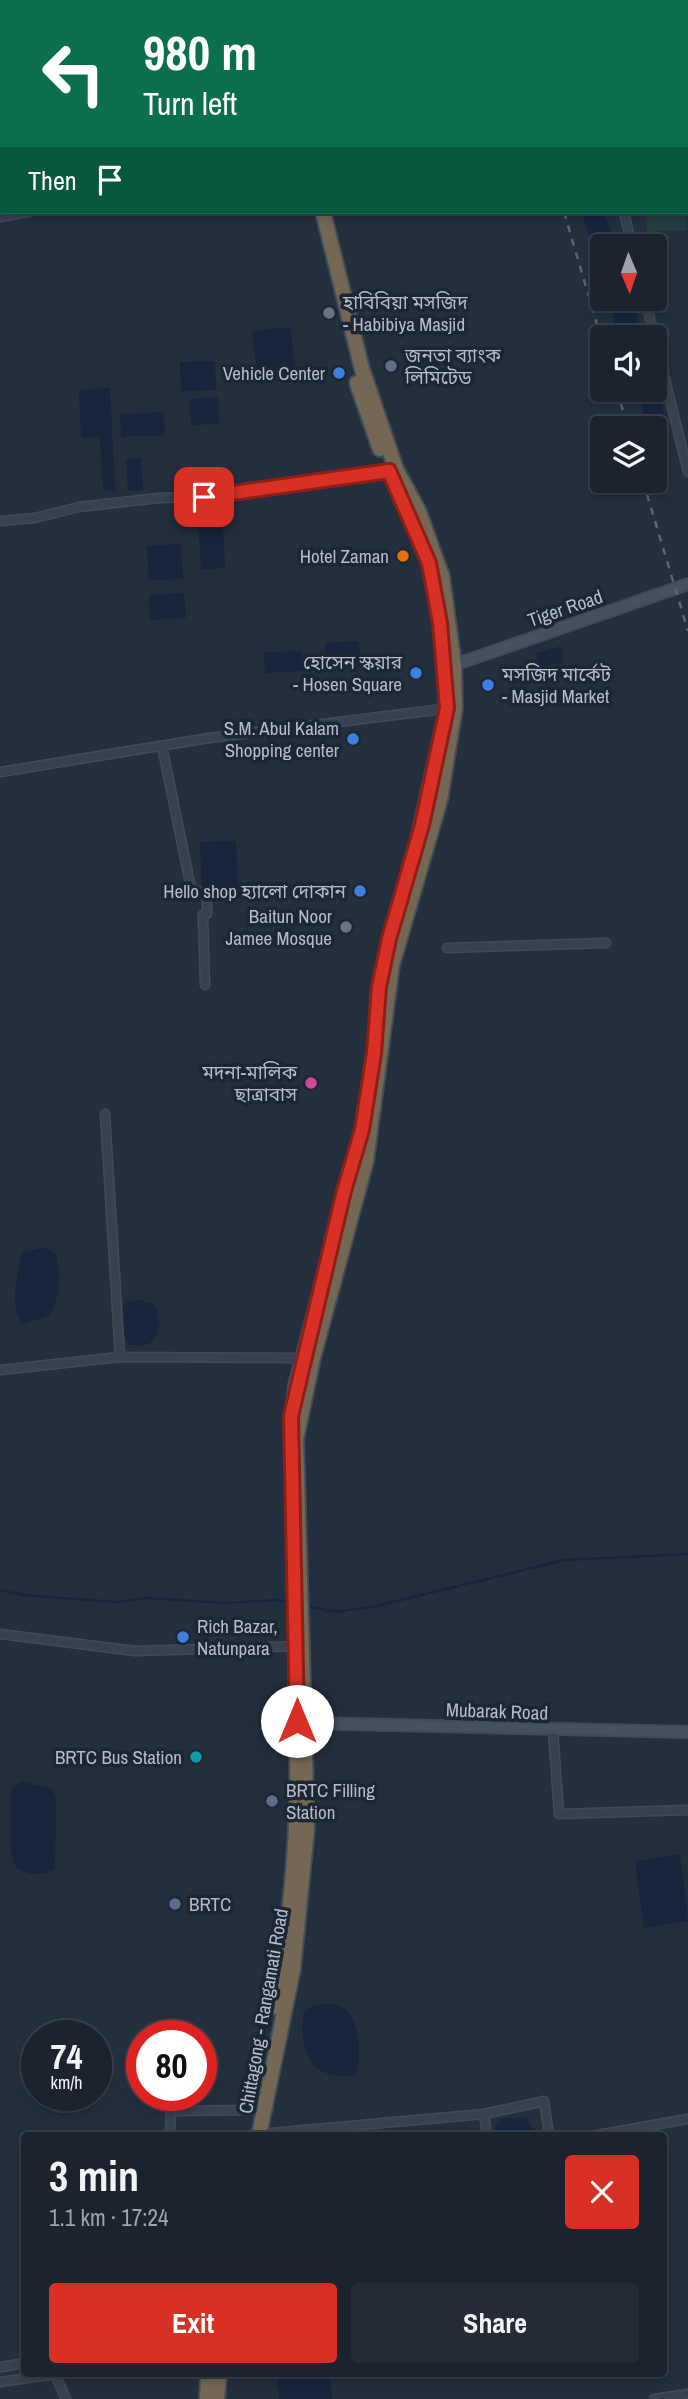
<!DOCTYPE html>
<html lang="en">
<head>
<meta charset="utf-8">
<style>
	body { margin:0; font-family:"Archivo Narrow","Noto Sans Bengali",sans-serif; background:#242b36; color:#f1f3f6; height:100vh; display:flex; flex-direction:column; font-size:26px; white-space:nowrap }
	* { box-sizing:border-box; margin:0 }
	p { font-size:23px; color:#a0a4aa }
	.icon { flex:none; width:38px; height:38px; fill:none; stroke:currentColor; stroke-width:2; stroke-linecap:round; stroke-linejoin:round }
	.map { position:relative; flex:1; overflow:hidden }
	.drawer { position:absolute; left:21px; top:2132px; width:646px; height:245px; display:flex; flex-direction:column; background:#1b232e; border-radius:7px; box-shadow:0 4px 10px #0003,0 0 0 2px #39404a }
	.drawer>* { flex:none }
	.top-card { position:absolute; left:0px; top:0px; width:690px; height:214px; box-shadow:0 4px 10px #0003,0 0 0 2px #39404a; background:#0b6e4f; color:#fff; overflow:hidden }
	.needle { width:46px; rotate:178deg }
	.fabs { position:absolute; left:590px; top:234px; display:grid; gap:14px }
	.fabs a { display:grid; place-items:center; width:77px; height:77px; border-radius:7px; background:#1b232e; box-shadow:0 4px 10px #0003,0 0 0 2px #39404a; font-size:35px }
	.speed { position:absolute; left:21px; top:2020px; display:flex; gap:14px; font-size:35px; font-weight:700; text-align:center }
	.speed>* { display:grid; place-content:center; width:91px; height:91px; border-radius:50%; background:#1b232e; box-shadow:0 4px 10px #0003,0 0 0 2px #39404a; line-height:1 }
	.speed small { font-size:18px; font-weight:400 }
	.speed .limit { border:10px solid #d22; background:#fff; color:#111 }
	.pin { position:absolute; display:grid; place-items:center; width:60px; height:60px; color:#fff; margin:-30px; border-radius:14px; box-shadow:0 4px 10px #0006 }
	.me { position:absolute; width:77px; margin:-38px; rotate:0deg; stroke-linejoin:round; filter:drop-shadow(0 0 5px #0008) }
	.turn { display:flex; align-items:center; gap:24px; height:147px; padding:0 28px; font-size:32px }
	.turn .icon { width:91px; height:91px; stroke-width:2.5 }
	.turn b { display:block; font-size:49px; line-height:60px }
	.then { display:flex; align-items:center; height:66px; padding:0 28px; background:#0003; gap:14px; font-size:26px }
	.round { display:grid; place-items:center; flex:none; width:74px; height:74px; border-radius:7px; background:#242b36 }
	.overview { display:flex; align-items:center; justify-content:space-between; height:119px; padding:0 28px }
	h1 { font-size:42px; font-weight:700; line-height:52px }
	.action { display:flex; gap:14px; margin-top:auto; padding:14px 28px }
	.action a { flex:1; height:80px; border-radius:7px; background:#d93025; color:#fff; font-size:28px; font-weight:700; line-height:80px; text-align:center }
	.action a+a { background:#242b36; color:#f1f3f6 }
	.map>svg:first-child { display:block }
	.green { fill:#263c3f }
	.water { fill:#17263c }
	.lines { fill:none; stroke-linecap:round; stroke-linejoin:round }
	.stream { stroke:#17263c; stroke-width:2.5 }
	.street-casing { stroke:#414a57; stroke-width:11 }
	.secondary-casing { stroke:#414a57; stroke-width:14 }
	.highway-casing { stroke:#434c59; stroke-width:18 }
	.street { stroke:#38414e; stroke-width:8 }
	.secondary { stroke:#465061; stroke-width:10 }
	.highway { stroke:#746855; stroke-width:14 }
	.rail { stroke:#5a6575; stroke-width:2.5; stroke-dasharray:7 7; stroke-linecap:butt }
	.route-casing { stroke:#8d1f18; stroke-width:18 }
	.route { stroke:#d93025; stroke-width:12 }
	.worship-dot { fill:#6b7280; stroke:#1d2633; stroke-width:2.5 }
	.service-dot { fill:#5c6f8a; stroke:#1d2633; stroke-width:2.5 }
	.shop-dot { fill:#3f7fe0; stroke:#1d2633; stroke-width:2.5 }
	.food-dot { fill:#e8710a; stroke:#1d2633; stroke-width:2.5 }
	.hotel-dot { fill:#d1479c; stroke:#1d2633; stroke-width:2.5 }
	.culture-dot { fill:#0f9aa8; stroke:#1d2633; stroke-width:2.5 }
	.labels { text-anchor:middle; stroke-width:7; stroke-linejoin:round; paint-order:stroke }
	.poi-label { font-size:19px; fill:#b4bcc9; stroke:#1d2633; text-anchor:end }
	.street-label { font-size:19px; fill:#b4bcc9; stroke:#1d2633 }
</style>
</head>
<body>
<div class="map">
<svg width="688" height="2399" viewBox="0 0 688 2399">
	<rect width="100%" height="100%" fill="#242f3e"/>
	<!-- green -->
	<path class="green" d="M646 212H686L687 230 647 232Z"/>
	<!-- water -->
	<g class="water">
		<rect x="297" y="0" width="156" height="2"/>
		<path d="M582 212H605L615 247H602V253L594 255Z"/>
		<path d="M608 299H632L638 322 616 327Z"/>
		<path d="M290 327 295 367 257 372 252 331Z"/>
		<path d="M215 361 216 390 181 391 180 362Z"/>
		<path d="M655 378 666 421 647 426 637 390H654Z"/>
		<path d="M110 388 115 490 103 491 100 437 81 438 79 390Z"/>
		<path d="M218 397 219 424 191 425 189 399Z"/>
		<path d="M164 412 165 435 121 437 120 414Z"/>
		<path d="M141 458 143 491H128L126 459Z"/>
		<path d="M223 519 225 568 201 570 198 521Z"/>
		<path d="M181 544 183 579 149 580 147 546Z"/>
		<path d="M184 593 186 618 150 620 149 595Z"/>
		<path d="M359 641 360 667 327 669 325 643Z"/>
		<path d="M561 646 563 662 540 667 536 653Z"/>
		<path d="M301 651 302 671 265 673 264 652Z"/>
		<path d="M236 841 238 886 202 888 200 842Z"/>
		<path d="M45 1247 56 1254C61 1272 60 1302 49 1316L23 1324C8 1310 18 1272 22 1253Z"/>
		<path d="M138 1300 154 1304C166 1326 158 1353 128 1344L124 1334 122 1307 124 1303Z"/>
		<path d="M23 1782 53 1789 56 1799 55 1869C43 1876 25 1876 15 1866L11 1852 10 1795 13 1786Z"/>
		<path d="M680 1854 688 1921 644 1928 635 1861Z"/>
		<path d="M314 2005C323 2005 335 2003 342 2007 360 2017 363 2060 355 2076 310 2080 300 2054 303 2013Z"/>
		<path d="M503 2118H526L538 2135H495L496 2126Z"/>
		<path d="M277 2373H330L332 2399H279Z"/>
	</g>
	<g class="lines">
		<!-- stream -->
		<g class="stream">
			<path d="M0 1590 23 1595 116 1602 148 1598 224 1603 279 1600 296 1604"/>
			<path d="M306 1606 336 1612 377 1606 564 1560 688 1554"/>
		</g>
		<!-- street casing -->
		<g class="street-casing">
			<g id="street">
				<path d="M568 0V2"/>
				<path d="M59 2V0"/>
				<path d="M0 16 2 15"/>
				<path d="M624 212 632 247"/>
				<path d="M0 217 28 212"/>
				<path d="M645 299 688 472"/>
				<path d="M0 521 35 518 79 507 159 498 227 496 396 469"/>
				<path d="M162 746 191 888 207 894V914L203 915 205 985"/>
				<path d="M0 772 209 738 451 708"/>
				<path d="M447 948 606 943"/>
				<path d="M105 1114 120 1357"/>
				<path d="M0 1370 120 1357 306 1358"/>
				<path d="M0 1634 135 1651 304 1646"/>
				<path d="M553 1730 559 1814 688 1810"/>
				<path d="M484 2114 487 2135"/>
				<path d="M260 2134 484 2114 544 2101 549 2135"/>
				<path d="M170 2135 171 2111 255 2110"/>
				<path d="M597 2135 688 2119"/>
				<path d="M2 2367 24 2363"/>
				<path d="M0 2382 55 2374 66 2399"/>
				<path d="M654 2399 688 2394"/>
			</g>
		</g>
		<!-- secondary casing -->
		<g class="secondary-casing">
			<g id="secondary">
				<path d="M454 665 688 584"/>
				<path d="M306 1723 688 1732"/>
			</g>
		</g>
		<!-- highway casing -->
		<g class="highway-casing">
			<g id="highway">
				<path d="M278 0V2"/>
				<path d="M357 383 380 449"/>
				<path d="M432 575 441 623 446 690"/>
				<path d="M417 844 446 714"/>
				<path d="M377 1018 379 987 400 904"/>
				<path d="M291 1434 296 1386 361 1135"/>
				<path d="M276 2007C290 1923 299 1838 297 1752"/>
				<path d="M259 2135 293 1969 307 1828 296 1439 313 1358 366 1161 392 965 440 800 455 708 454 665 442 576 419 512 396 469 362 369 323 212"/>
				<path d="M207 2399 208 2373"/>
				<path d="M217 2399 219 2373"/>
			</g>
		</g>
		<!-- street -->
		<use href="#street" class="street"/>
		<!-- secondary -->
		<use href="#secondary" class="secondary"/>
		<!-- highway -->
		<use href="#highway" class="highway"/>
		<!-- rail -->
		<g class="rail">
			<path d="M501 0 502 2"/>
			<path d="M564 212 602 341"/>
			<path d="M617 390 628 429"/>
			<path d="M643 481 688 631"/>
		</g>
	</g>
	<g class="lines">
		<!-- route casing -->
		<g class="route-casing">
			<path id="route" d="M204 497 389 471 429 563 440 623 447 708 422 825 389 939 379 987 374 1053 362 1130 344 1191 291 1416 297 1721"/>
		</g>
		<!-- route -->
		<use href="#route" class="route"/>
	</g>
	<!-- markers -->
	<g class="worship-dot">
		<circle cx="329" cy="313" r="7"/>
		<circle cx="346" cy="927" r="7"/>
	</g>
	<g class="service-dot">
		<circle cx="391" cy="366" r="7"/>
		<circle cx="272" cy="1801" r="7"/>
		<circle cx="175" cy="1904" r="7"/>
	</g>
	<g class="shop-dot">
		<circle cx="339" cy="373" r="7"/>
		<circle cx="416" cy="673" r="7"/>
		<circle cx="488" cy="685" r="7"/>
		<circle cx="353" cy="739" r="7"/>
		<circle cx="360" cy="891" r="7"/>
		<circle cx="183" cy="1637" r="7"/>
	</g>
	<circle class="food-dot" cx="403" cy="556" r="7"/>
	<circle class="hotel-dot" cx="311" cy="1083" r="7"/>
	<circle class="culture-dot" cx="196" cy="1757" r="7"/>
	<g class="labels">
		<!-- poi labels -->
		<g class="poi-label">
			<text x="343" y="309" text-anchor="start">হাবিবিয়া মসজিদ<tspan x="343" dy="22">- Habibiya Masjid</tspan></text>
			<text x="405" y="362" text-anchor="start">জনতা ব্যাংক<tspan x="405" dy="22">লিমিটেড</tspan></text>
			<text x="325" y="380">Vehicle Center</text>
			<text x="389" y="563">Hotel Zaman</text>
			<text x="402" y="669">হোসেন স্কয়ার<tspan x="402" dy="22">- Hosen Square</tspan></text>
			<text x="502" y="681" text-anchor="start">মসজিদ মার্কেট<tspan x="502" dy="22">- Masjid Market</tspan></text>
			<text x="339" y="735">S.M. Abul Kalam<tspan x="339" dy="22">Shopping center</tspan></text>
			<text x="346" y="898">Hello shop হ্যালো দোকান</text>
			<text x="332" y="923">Baitun Noor<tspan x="332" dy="22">Jamee Mosque</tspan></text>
			<text x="297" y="1079">মদনা-মালিক<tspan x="297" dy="22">ছাত্রাবাস</tspan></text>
			<text x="197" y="1633" text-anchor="start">Rich Bazar,<tspan x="197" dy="22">Natunpara</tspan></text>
			<text x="182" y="1764">BRTC Bus Station</text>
			<text x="286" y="1797" text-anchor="start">BRTC Filling<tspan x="286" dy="22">Station</tspan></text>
			<text x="189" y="1911" text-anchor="start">BRTC</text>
		</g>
		<!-- street labels -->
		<g class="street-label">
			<text transform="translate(565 608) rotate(-19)" y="7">Tiger Road</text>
			<text transform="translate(497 1711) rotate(2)" y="7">Mubarak Road</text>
			<text transform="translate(263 2011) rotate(-80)" y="7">Chittagong - Rangamati Road</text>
		</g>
	</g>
</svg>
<div class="fabs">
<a><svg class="needle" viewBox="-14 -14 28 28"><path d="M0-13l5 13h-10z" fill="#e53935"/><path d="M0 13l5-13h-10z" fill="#a0a4aa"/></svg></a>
<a><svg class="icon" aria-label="sound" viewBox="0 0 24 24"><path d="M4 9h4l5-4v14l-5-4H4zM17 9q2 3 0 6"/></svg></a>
<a><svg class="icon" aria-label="layers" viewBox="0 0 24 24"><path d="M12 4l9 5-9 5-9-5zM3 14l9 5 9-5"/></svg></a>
</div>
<div class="speed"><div>74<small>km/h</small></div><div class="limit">80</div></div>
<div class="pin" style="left:204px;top:497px;background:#d93025"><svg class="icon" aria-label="arrive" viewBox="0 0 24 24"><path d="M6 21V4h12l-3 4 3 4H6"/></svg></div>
<svg class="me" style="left:297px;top:1721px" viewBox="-20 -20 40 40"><circle r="19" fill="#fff"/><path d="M0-13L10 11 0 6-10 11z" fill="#d93025"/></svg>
<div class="top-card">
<div class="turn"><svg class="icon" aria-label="left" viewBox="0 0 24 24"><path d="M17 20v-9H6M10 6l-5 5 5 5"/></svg><div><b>980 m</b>Turn left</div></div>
<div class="then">Then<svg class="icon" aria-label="arrive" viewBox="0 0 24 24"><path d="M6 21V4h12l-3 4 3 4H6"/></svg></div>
</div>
<section class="drawer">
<div class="overview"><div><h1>3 min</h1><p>1.1 km · 17:24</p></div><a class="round" style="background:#d93025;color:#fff"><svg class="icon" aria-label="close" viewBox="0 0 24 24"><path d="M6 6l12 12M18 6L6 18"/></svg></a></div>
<div class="action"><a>Exit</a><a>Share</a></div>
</section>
</div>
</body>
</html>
